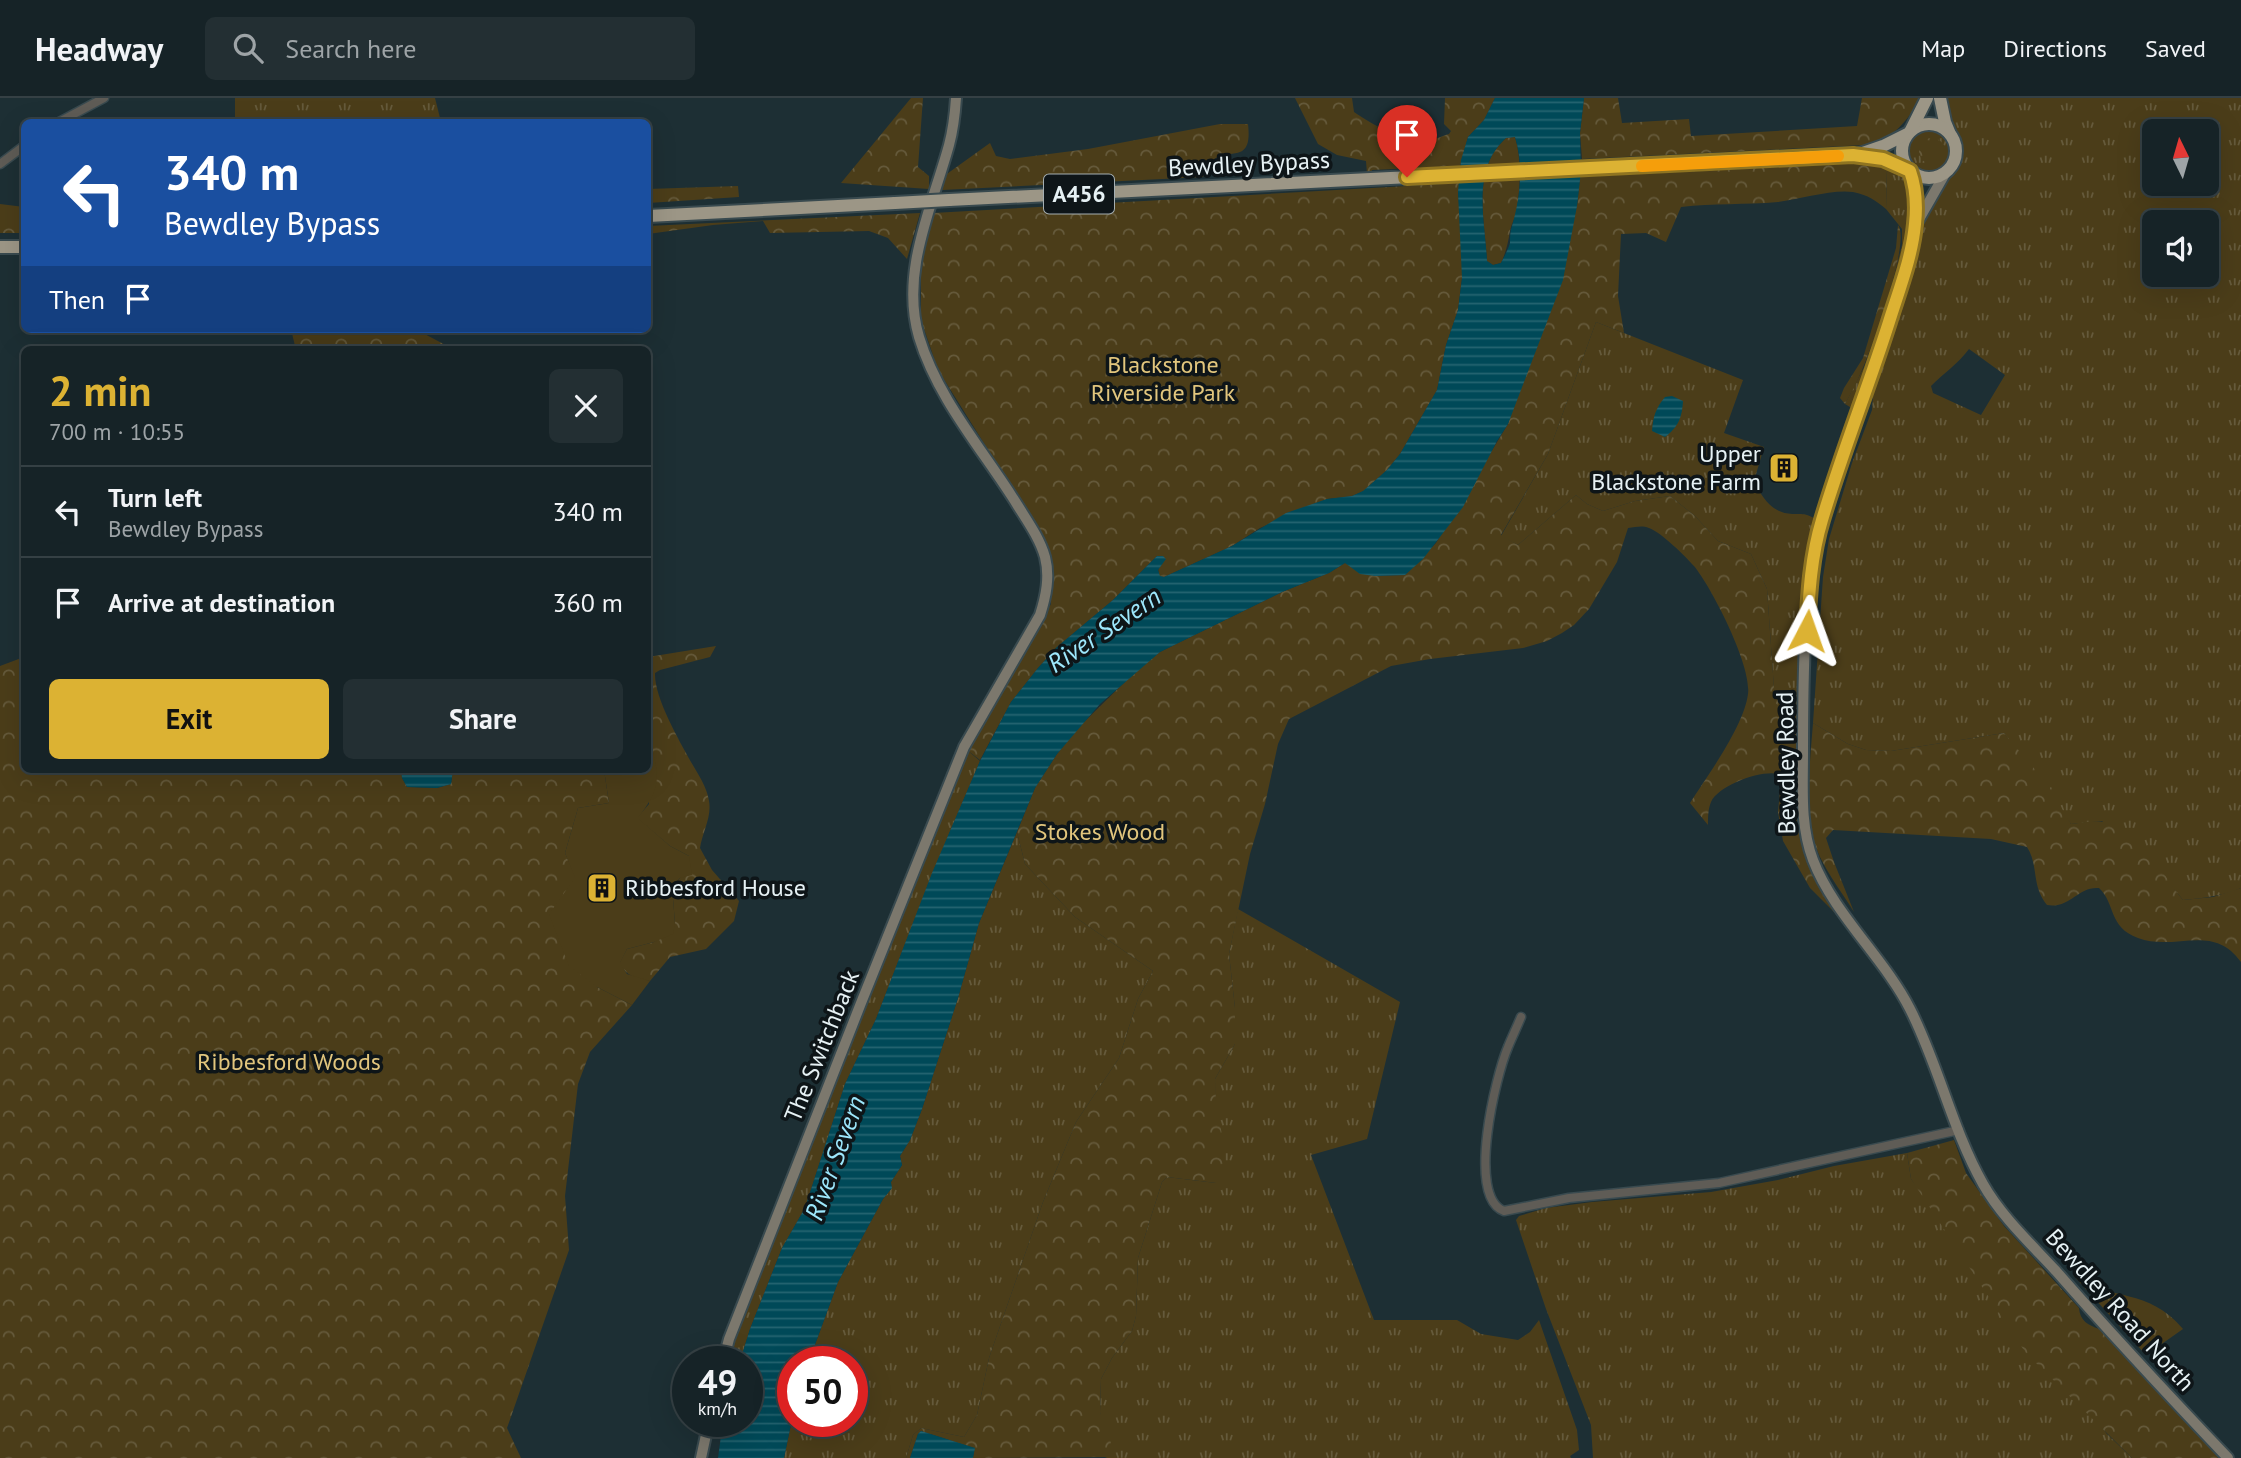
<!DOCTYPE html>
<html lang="en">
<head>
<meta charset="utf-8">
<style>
	body { margin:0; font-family:"PT Sans",sans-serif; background:#232f33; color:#f1f3f6; height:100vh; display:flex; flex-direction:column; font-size:26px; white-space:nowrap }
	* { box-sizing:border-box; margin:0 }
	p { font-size:23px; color:#9ea4a7 }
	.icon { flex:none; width:38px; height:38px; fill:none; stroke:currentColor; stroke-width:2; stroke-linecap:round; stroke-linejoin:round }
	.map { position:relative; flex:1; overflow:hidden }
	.panel { position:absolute; left:21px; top:248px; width:630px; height:427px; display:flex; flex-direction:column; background:#162327; border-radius:10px; box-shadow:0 7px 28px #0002,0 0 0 2px #354044 }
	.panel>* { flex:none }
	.banner { position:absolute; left:21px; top:21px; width:630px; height:214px; border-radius:10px; box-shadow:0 7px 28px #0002,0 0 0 2px #354044; background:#1a4fa0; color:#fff; overflow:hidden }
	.needle { width:46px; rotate:355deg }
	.controls { position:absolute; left:2142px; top:21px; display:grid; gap:14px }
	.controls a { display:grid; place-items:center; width:77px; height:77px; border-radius:10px; background:#162327; box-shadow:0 7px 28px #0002,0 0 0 2px #354044; font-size:35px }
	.speed { position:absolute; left:672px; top:1248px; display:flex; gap:14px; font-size:35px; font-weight:700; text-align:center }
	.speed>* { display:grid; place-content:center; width:91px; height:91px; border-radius:50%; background:#162327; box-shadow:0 7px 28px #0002,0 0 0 2px #354044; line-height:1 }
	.speed small { font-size:18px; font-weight:400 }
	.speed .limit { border:10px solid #d22; background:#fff; color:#111 }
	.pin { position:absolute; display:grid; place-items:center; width:60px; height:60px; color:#fff; margin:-72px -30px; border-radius:50% 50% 50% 0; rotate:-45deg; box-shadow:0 0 7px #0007 }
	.pin .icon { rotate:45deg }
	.me { position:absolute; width:77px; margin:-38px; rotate:4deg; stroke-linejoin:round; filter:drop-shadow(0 0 5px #0008) }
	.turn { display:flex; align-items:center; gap:24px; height:147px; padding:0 28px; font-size:32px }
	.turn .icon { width:91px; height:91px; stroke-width:2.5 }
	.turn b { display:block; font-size:49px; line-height:60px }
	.then { display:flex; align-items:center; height:66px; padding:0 28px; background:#0003; gap:14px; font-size:26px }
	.round { display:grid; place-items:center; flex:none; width:74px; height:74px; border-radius:10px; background:#232f33 }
	.headline { display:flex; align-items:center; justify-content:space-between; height:119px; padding:0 28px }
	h1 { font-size:42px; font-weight:700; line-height:52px; color:#dcb233 }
	.button { display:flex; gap:14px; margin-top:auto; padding:14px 28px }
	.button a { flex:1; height:80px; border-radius:10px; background:#dcb233; color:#111; font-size:28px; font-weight:700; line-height:80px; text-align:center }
	.button a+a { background:#232f33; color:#f1f3f6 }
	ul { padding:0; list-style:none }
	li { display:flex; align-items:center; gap:21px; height:91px; padding:0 28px; border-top:2px solid #354044 }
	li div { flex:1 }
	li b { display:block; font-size:26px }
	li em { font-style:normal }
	header { display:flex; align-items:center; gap:42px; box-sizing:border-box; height:98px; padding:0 35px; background:#162327; border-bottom:2px solid #354044 }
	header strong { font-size:33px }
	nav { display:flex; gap:38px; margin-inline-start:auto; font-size:24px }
	.search { width:490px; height:63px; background:#232f33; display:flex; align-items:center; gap:18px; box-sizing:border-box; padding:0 24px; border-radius:10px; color:#9ea4a7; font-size:26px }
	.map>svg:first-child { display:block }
	.grass { fill:url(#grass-tufts); fill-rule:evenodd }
	.forest { fill:url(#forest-crowns) }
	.garden { fill:#4b3d19 }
	.water { fill:url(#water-rules); fill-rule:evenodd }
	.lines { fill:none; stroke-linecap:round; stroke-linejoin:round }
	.minor-casing { stroke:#394a4f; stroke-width:11 }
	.secondary-casing { stroke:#394a4f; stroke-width:14 }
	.trunk-casing { stroke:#394a4f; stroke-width:16 }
	.minor { stroke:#5f5c56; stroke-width:8 }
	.secondary { stroke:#7c786d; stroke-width:10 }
	.trunk { stroke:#9c9686; stroke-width:12 }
	.trunk-bridge-casing { stroke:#394a4f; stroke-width:16; stroke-linecap:butt }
	.trunk-bridge { stroke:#9c9686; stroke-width:12 }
	.route-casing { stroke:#8f7421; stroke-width:18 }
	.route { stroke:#dcb233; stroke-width:12 }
	.slow { stroke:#f59e0b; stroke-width:12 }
	.labels { text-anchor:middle; stroke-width:7; stroke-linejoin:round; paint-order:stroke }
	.shield { fill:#0e1518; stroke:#a5afb2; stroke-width:2 }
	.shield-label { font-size:23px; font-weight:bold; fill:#e6f1f4 }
	.street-label { font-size:24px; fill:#e6f1f4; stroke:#0e1518 }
	.park-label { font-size:24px; fill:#e2c67d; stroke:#0e1518 }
	.poi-label { font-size:24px; fill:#e6f1f4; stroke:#0e1518; text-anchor:end }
	.water-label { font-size:26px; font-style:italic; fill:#9de7fc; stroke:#0e1518 }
</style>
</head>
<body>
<header>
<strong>Headway</strong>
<div class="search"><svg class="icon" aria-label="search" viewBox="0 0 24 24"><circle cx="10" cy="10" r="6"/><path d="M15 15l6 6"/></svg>Search here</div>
<nav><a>Map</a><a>Directions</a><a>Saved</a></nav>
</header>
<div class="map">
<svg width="2241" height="1360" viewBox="0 0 2241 1360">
	<defs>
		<pattern id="grass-tufts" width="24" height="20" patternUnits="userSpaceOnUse" patternTransform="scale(1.75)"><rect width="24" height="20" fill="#4b3d19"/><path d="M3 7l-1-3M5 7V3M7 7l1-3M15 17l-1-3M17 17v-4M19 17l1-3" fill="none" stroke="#655a3b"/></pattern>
		<pattern id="forest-crowns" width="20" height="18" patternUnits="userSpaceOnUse" patternTransform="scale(1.75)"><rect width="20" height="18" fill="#4b3d19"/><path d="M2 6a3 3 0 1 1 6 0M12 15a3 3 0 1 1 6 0" fill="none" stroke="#655a3b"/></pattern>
		<pattern id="water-rules" width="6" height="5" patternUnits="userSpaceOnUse" patternTransform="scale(1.75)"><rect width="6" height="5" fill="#004958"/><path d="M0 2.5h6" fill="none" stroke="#256471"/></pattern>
	</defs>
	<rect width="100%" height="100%" fill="#1d2f34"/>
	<!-- grass -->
	<g class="grass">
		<path d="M235 0H435L441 24H235Z"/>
		<path d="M1946 0H2241V790C2223 798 2203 800 2183 802L2165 780 2102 723 2071 726 2004 635 1891 653 1866 652 1848 646 1813 625 1823 479 1829 441 1852 365 1872 312 1873 298 1922 129 1943 87 1955 71 1961 57 1958 40 1949 22ZM2154 33H2207V86H2154ZM2154 124H2207V177H2154ZM1969 251 2005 277 1981 317 1933 295 1931 288C1944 275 1958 266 1969 251Z"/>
		<circle cx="1928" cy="53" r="21"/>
		<path d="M1887 70C1895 74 1905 77 1908 85 1925 122 1870 264 1856 307L1850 309 1845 306 1864 269 1888 202 1902 147V131L1886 111Z"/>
		<path d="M1596 224 1743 282 1724 335 1764 349 1754 383C1762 399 1771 415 1792 416 1802 416 1805 415 1814 420L1800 518 1797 622 1787 619 1775 605 1767 491 1751 456 1718 443 1695 418 1670 398 1635 403 1603 413 1587 406 1576 397 1518 447 1501 438 1548 356Z"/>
		<path d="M967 652 980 663 932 776 876 921 845 986 805 1110 782 1150 750 1231 740 1263 730 1264 735 1243Z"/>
		<path d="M1017 734 1025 766 1075 819 1153 873 1138 901 1119 960 1076 1024 1043 1104 989 1260 977 1317 964 1339 921 1330 913 1337 906 1360H784L793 1317V1323H852V1264L809 1263 838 1184 883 1101 891 1091V1084L902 1067 900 1058 910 1042 922 1011 958 900 979 825Z"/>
		<path d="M1238 811 1400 904 1367 1041 1311 1057 1374 1222H1457L1481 1236 1518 1242 1530 1234 1539 1222 1577 1332 1579 1352 1570 1358 1571 1360H1105L1107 1359 1100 1314 1101 1281 1112 1260 1132 1233 1136 1218 1138 1160 1162 1084 1167 1079 1216 1085 1215 981 1235 946V910L1229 856Z"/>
		<path d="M1907 1055 1911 1081 2107 1336 2132 1360H1593L1591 1327 1546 1211 1516 1122 1519 1118 1546 1110 1592 1104 1711 1094 1778 1082 1834 1068Z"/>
		<path d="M2073 1177C2111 1204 2148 1189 2183 1231L2146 1257Z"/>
	</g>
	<!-- forest -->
	<g class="forest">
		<path d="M911 0H923L918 69 929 78V91L841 85Z"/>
		<path d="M1295 0H1352L1354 14C1374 28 1402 43 1427 42 1435 42 1442 38 1449 36L1451 33 1444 26 1445 0H1495L1484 22 1468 39 1460 68 1372 72 1371 75 1367 76 1366 63 1337 57 1318 46Z"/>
		<path d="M1584 0H1618L1622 25 1689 21 1691 38 1857 28 1862 0H1920C1907 24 1894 40 1866 47L1582 61 1580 35Z"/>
		<path d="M1220 26H1248C1253 69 1227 47 1211 64 1208 67 1205 74 1203 79L942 92 944 78 990 45 996 58 1010 61 1088 51Z"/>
		<path d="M1515 39C1522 63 1520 88 1517 112 1516 119 1511 126 1510 133 1508 145 1506 154 1501 165L1493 167 1487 163C1485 122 1471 71 1506 40Z"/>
		<circle cx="1932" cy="53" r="13"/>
		<path d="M1858 65H1870L1887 70 1886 111C1875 102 1868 97 1853 94 1833 91 1800 101 1778 104 1745 107 1713 105 1681 109L1666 144 1646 135 1621 136 1618 198 1624 235 1596 224 1548 356 1501 437 1518 447 1576 397 1587 406 1603 413 1635 403 1670 398 1695 418 1718 443 1751 456 1767 491 1775 604 1787 619 1797 622C1796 665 1790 717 1805 758 1813 780 1832 804 1844 824L1810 790 1783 743 1778 714 1781 682 1778 676C1761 672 1719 687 1711 704 1708 711 1708 719 1708 727L1690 705C1708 677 1744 628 1748 596 1752 568 1712 490 1694 468 1686 459 1661 434 1649 430 1642 427 1636 429 1628 430L1617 464 1589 511 1574 527 1562 535 1547 543 1523 550 1430 561 1391 568 1289 621 1278 646 1265 706 1250 756 1229 856 1235 910V946L1215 981 1216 1004 1224 1048V1082L1216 1085 1167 1079 1162 1084 1138 1160 1136 1218 1132 1233 1112 1260 1101 1281 1100 1314 1111 1345 1107 1359 973 1360 974 1350 921 1333 918 1336 910 1360H906L913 1337 921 1330 964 1339 977 1317 989 1260 1043 1104 1076 1024 1119 960 1138 901 1153 873 1075 819 1025 766 1017 734 1035 690 1057 656 1080 628 1136 573 1160 554 1282 494 1329 475 1345 465 1375 478 1405 477 1436 445 1508 326 1577 108 1580 79Z"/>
		<path d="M1460 85 1458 94 1462 144V180L1458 212 1446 247 1437 292 1400 356 1387 372 1364 393 1352 398 1327 401 1260 430 1232 448 1164 479 1159 478 1157 458 1113 502 1057 549 1038 570 1011 604 980 662 967 652 1051 506 1039 433 938 272 921 222V168L933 115Z"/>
		<path d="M738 88 739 99 648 105V91Z"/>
		<path d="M0 106 24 109V135H0Z"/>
		<path d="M920 115 907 161 888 140 869 133 770 135 763 123 713 127 648 136V128Z"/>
		<path d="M1898 127C1911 144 1872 250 1862 272 1857 284 1851 295 1845 306L1840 300 1844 290 1863 260 1896 150Z"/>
		<path d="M291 231H415L455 252H296Z"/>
		<path d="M716 548 710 559 660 572 655 575C654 599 679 642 691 664 698 676 707 689 709 703 712 719 702 735 700 750L712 772 739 803 734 823 706 851 670 859 650 883C635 881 628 878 619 866L627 851 654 844 675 825 672 788 680 780 689 758 670 748 637 720 649 706 648 559Z"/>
		<path d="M24 559V672H401L402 680 407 689 437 690 451 686 453 672H604L609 705 578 710 565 755 576 780 597 889 632 907 590 954 578 986 565 1098 569 1152 507 1330 521 1360H0V568Z"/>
		<path d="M1813 625 1848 646 1866 652 1891 653 2004 635 2048 687 2071 726C2081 725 2094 722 2104 724 2140 730 2162 776 2183 802L2213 799 2241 790V864C2213 824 2175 854 2138 840 2108 829 2116 806 2099 790 2078 788 2070 811 2047 807 2031 787 2039 768 2027 749L1991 741 1833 732 1826 740 1834 764 1854 814C1843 796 1829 778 1820 759 1803 723 1810 664 1813 625Z"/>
		<path d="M1954 1042 1966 1075 2004 1128 2079 1210C2080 1223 2088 1227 2099 1231L2219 1360H2132L2025 1254 1911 1081 1907 1055Z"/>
	</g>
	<!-- garden -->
	<path class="garden" d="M648 634C657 675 666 684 638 720L670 748 689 758 692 777 680 780 672 788 675 825 673 836 654 844 627 851 620 865 627 876 650 883 632 907 597 889 569 868 549 816 575 780 565 755 578 710 609 705 604 672H648Z"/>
	<!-- water -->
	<g class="water">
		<path d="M1495 0H1584L1580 35 1581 73 1577 108 1563 182 1508 326 1497 343 1463 409 1423 461 1405 477 1375 478 1360 476 1345 465 1329 475 1282 494 1160 554 1100 606 1057 656 1035 690 979 825 958 900 922 1011 910 1042 900 1058 902 1067 891 1084 892 1090 883 1101 838 1184 809 1263 793 1264V1317L784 1360H718L723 1323H747V1264L740 1263 750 1231 782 1150 805 1110 845 986 876 921 932 775 980 663 1011 604 1038 570 1057 549 1113 502 1157 458H1163L1166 461 1158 472 1160 478 1164 479 1232 448 1286 415 1327 401 1352 398 1363 393 1387 372 1400 356 1437 292 1446 247 1458 212 1462 180 1458 94 1461 62 1468 39 1484 22ZM1515 39C1524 68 1520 101 1512 128 1510 133 1510 139 1510 145 1508 152 1504 159 1501 165L1493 167 1487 163C1485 122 1471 71 1506 40Z"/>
		<path d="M1672 298 1683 303C1682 320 1678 329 1665 339L1652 333C1653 318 1656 310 1665 299Z"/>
		<path d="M401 672H453L451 686 437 690 407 689 402 680Z"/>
		<path d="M921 1333 975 1350 973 1360H910L918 1336Z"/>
	</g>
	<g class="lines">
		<!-- minor casing -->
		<g class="minor-casing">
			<g id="minor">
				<path d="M59 24 104 0"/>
				<path d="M0 66 24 48"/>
				<path d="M1521 919C1517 929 1512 939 1508 949 1496 977 1466 1099 1504 1113L1569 1100 1719 1085 1959 1032"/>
			</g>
		</g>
		<!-- secondary casing -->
		<g class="secondary-casing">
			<g id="secondary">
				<path d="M1910 73C1916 90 1918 108 1915 126 1911 163 1897 200 1886 235 1865 298 1842 360 1822 423 1803 496 1803 580 1803 655 1803 690 1800 728 1813 762 1833 815 1885 861 1910 911 1939 968 1952 1031 1983 1086 2001 1118 2031 1146 2056 1173 2112 1237 2170 1299 2228 1360"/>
				<path d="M1918 123 1946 74"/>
				<path d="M723 1264 729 1241 861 905 964 649 1040 517C1046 498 1050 479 1045 459 1040 441 1028 424 1018 408 984 353 938 302 919 239 900 174 932 109 949 47 953 32 955 16 956 0"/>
				<path d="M701 1360 709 1323"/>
			</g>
		</g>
		<!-- trunk casing -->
		<g class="trunk-casing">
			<g id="trunk">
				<path d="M1940 0 1945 24 1950 36"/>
				<circle cx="1929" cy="53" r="27"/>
				<path d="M1911 32 1927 0"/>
				<path d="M1860 56 1883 48 1907 36"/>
				<path d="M949 102 1853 57 1883 61 1909 72"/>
				<path d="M648 118 895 105"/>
				<path d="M0 149H24"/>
			</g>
		</g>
		<!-- minor -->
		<use href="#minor" class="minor"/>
		<!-- secondary -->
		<use href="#secondary" class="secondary"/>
		<!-- trunk -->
		<use href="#trunk" class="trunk"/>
		<!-- trunk-bridge casing -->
		<g class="trunk-bridge-casing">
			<path id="trunk-bridge" d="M895 105 949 102"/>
		</g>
		<!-- trunk-bridge -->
		<use href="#trunk-bridge" class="trunk-bridge"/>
	</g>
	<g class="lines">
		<!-- route casing -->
		<g class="route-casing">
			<path id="route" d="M1407 79 1853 57 1883 61 1910 73C1916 90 1917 108 1915 126 1912 159 1899 192 1889 224 1868 290 1842 355 1822 422 1811 458 1809 496 1807 533"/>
		</g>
		<!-- route -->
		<use href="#route" class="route"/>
		<!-- slow -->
		<path class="slow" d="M1642 68 1838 58"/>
	</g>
	<!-- icons -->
	<defs>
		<g id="building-square" transform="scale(1.575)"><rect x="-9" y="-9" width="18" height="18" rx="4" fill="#dcb233" stroke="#0e1518"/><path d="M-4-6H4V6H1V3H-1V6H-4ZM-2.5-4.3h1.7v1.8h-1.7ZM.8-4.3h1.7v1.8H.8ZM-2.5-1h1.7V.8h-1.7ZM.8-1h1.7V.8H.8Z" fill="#111"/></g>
	</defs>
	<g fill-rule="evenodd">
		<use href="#building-square" x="1784" y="370"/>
		<use href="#building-square" x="602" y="790"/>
	</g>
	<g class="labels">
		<!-- shield labels -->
		<rect class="shield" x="1044" y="76.5" width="70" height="39" rx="5"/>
		<g class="shield-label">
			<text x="1079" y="104">A456</text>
		</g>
		<!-- street labels -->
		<g class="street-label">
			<text transform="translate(1249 66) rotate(-3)" y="8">Bewdley Bypass</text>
			<text transform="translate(1786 665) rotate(-91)" y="8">Bewdley Road</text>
			<text transform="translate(822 948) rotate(-68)" y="8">The Switchback</text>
			<text transform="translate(2120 1212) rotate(48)" y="8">Bewdley Road North</text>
		</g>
		<!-- park labels -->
		<g class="park-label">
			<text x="1163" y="275">Blackstone<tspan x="1163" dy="28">Riverside Park</tspan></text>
			<text x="1100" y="742">Stokes Wood</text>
			<text x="289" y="972">Ribbesford Woods</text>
		</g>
		<!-- poi labels -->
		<g class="poi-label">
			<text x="1761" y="364">Upper<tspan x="1761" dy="28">Blackstone Farm</tspan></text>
			<text x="625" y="798" text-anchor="start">Ribbesford House</text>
		</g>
		<!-- water labels -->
		<g class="water-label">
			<text transform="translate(1104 532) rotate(-34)" y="9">River Severn</text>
			<text transform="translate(835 1060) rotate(-70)" y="9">River Severn</text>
		</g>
	</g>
</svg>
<div class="controls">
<a><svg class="needle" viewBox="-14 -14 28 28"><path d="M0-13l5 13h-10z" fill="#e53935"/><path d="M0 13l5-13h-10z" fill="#9ea4a7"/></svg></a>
<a><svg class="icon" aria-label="sound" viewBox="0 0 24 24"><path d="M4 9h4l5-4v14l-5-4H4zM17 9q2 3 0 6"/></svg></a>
</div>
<div class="speed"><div>49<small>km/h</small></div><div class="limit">50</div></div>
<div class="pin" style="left:1407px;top:79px;background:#d93025"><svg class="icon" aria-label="arrive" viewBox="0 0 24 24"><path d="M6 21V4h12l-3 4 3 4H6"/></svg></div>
<svg class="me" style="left:1807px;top:533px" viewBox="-20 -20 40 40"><path d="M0-17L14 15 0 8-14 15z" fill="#dcb233" stroke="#fff" stroke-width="4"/></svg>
<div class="banner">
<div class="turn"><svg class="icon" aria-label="left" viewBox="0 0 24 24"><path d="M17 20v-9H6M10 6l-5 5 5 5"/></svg><div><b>340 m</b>Bewdley Bypass</div></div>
<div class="then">Then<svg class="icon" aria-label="arrive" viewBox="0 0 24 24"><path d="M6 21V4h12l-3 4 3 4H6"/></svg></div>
</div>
<section class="panel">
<div class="headline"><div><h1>2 min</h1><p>700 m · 10:55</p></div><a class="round"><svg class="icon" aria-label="close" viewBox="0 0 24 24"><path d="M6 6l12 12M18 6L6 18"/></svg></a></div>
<ul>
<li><svg class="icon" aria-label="left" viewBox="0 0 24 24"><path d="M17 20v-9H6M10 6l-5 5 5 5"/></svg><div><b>Turn left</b><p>Bewdley Bypass</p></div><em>340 m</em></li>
<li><svg class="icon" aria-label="arrive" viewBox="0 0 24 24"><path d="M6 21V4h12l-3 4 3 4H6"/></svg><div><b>Arrive at destination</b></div><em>360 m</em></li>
</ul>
<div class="button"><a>Exit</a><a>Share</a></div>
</section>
</div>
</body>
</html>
